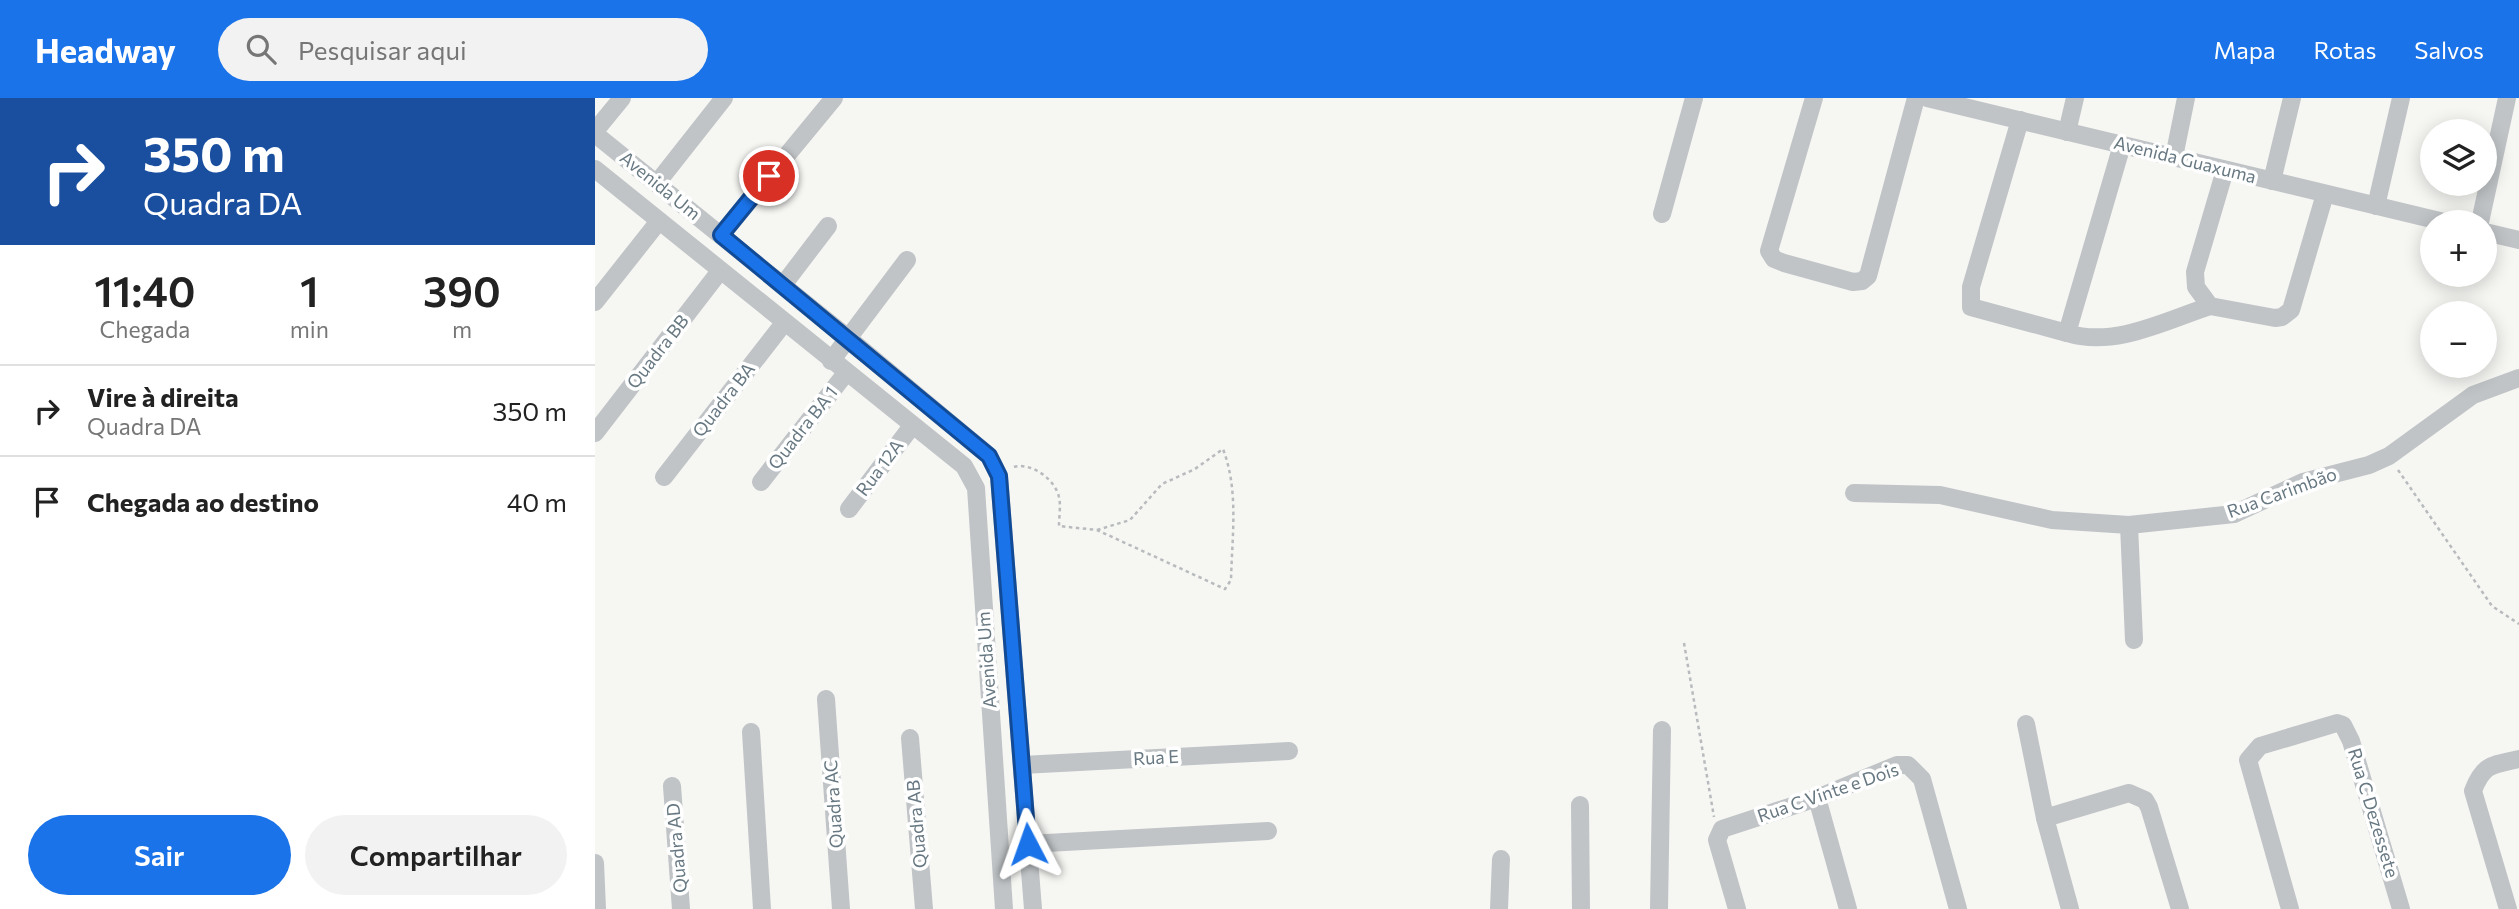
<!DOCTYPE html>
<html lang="pt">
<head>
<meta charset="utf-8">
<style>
	body { margin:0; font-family:Commissioner,sans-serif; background:#f2f2f2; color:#222; height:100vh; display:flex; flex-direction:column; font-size:26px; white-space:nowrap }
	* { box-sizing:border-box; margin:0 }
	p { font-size:23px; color:#767676 }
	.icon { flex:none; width:38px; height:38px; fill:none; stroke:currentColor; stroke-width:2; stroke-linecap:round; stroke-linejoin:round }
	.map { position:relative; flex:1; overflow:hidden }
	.panel { display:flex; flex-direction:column; background:#fff; width:595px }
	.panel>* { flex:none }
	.banner { background:#1a4fa0; color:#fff; overflow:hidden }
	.buttons { position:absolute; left:1825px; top:21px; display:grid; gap:14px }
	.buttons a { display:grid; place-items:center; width:77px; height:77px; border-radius:50%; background:#fff; box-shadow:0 4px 18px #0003; font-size:35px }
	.pin { position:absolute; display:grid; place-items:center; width:60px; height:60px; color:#fff; margin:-30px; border:4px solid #fff; border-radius:50%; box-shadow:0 2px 7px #0007 }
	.me { position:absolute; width:77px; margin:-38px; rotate:356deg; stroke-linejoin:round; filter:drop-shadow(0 0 5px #0008) }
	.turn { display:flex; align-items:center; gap:24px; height:147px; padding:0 28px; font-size:32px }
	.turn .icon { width:91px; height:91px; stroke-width:2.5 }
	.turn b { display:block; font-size:49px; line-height:60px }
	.eta { display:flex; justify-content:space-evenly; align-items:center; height:119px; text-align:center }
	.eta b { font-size:42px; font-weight:600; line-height:49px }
	.cta { display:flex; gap:14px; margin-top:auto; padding:14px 28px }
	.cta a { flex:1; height:80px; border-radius:42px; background:#1a73e8; color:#fff; font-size:28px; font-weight:600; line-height:80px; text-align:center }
	.cta a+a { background:#f2f2f2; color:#222 }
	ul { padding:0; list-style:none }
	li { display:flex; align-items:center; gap:21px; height:91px; padding:0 28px; border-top:2px solid #e0e0e0 }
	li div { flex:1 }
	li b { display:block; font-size:26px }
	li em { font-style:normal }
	header { display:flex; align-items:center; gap:42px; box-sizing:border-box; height:98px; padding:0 35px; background:#1a73e8; color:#fff }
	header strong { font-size:33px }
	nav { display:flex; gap:38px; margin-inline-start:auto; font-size:24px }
	.search { width:490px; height:63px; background:#f2f2f2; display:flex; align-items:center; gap:18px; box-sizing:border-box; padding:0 24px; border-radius:38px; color:#767676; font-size:26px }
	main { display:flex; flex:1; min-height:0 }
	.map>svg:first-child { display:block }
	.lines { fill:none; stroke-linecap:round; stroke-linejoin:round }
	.path { stroke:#b8bbbd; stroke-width:2.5; stroke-dasharray:3.5 3.5; stroke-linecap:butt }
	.minor { stroke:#c0c4c7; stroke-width:18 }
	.route-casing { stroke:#114b97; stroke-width:18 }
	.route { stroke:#1a73e8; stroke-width:12 }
	.labels { text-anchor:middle; stroke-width:7; stroke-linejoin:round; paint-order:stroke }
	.street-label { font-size:18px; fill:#677882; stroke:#fff }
</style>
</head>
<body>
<header>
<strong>Headway</strong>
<div class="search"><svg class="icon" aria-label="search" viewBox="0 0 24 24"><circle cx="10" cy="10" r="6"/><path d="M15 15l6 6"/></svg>Pesquisar aqui</div>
<nav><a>Mapa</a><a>Rotas</a><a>Salvos</a></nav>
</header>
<main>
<section class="panel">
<div class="banner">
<div class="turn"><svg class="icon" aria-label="right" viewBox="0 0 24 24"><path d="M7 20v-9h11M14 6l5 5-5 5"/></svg><div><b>350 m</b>Quadra DA</div></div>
</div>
<div class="eta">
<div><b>11:40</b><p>Chegada</p></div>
<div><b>1</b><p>min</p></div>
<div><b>390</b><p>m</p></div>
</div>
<ul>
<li><svg class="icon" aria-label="right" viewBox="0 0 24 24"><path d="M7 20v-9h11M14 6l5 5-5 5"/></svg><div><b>Vire à direita</b><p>Quadra DA</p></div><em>350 m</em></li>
<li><svg class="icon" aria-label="arrive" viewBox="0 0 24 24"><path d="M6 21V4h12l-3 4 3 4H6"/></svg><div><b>Chegada ao destino</b></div><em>40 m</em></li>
</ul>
<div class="cta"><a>Sair</a><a>Compartilhar</a></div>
</section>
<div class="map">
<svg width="1924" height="811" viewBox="0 0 1924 811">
	<rect width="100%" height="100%" fill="#f6f6f3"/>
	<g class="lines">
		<!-- path -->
		<g class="path">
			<path d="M419 369C436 364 460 381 464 399 466 407 464 419 464 428L502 432 630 491 636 482C637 438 644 393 628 351L600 371 567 386 535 422 502 432"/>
			<path d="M1803 372 1897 508 1924 526"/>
			<path d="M1089 545 1119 719"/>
		</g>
		<!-- minor -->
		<g class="minor">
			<path d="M1219 0 1174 153 1179 161 1189 165 1258 184 1267 183 1273 178 1321 0"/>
			<path d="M1332 0 1849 124"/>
			<path d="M1425 22 1376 189V209L1472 235 1527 47"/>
			<path d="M0 33 27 0"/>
			<path d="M1472 34 1480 0"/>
			<path d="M0 36 253 240 394 358 404 378 438 811"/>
			<path d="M1579 59 1591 0"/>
			<path d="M0 71 369 368 381 390 409 811"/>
			<path d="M1630 72 1600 174 1601 189 1615 208 1680 220 1687 219 1696 212 1730 96"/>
			<path d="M1677 83 1697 0"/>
			<path d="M62 85 129 0"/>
			<path d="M1781 108 1806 0"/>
			<path d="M1067 116 1099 0"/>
			<path d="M1885 124 1912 0"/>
			<path d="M1890 134 1924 142"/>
			<path d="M126 137 239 0"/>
			<path d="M188 187 233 128"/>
			<path d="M0 204 64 123"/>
			<path d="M1472 235C1519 250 1570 223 1615 208"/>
			<path d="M236 263 312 162"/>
			<path d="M0 335 125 173"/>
			<path d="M69 379 189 225"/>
			<path d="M166 384 251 275"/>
			<path d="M1259 395 1345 397 1457 422 1534 427 1639 416 1708 384 1774 367 1794 358 1878 297 1924 280"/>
			<path d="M254 411 317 328"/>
			<path d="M1534 427 1539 542"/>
			<path d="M231 601 246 811"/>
			<path d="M1431 626 1450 720"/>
			<path d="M156 634 167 811"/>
			<path d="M315 640 329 811"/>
			<path d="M427 667 694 653"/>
			<path d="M77 688 86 811"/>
			<path d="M1222 700 1253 811"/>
			<path d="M985 707 986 811"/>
			<path d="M433 746 673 733"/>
			<path d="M0 765 2 811"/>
			<path d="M904 811 906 761"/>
			<path d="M1064 811 1067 632"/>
			<path d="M1142 811 1122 742 1127 731 1222 700 1302 667H1313L1327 681 1363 811"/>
			<path d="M1475 811 1450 720 1534 695 1550 702 1554 709 1585 811"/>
			<path d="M1695 811 1653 662 1665 648 1742 625 1748 627 1756 643 1806 811"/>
			<path d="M1913 811 1878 693C1888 666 1897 667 1924 661"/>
		</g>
	</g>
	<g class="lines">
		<!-- route casing -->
		<g class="route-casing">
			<path id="route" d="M174 78 126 137 394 358 404 378 433 746"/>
		</g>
		<!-- route -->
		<use href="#route" class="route"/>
	</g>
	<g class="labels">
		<!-- street labels -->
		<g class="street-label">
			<text transform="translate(1590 62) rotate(14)" y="6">Avenida Guaxuma</text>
			<text transform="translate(65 88) rotate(39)" y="6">Avenida Um</text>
			<text transform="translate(63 254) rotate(-52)" y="6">Quadra BB</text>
			<text transform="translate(129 302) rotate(-52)" y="6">Quadra BA</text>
			<text transform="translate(208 330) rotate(-52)" y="6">Quadra BA 1</text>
			<text transform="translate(285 370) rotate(-53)" y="6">Rua 12A</text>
			<text transform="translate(1687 395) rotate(-20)" y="6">Rua Carimbão</text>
			<text transform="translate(392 562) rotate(-94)" y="6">Avenida Um</text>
			<text transform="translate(561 660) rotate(-3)" y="6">Rua E</text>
			<text transform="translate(1233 695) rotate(-19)" y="6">Rua C Vinte e Dois</text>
			<text transform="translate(239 706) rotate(-94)" y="6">Quadra AC</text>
			<text transform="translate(1778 715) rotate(73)" y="6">Rua C Dezessete</text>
			<text transform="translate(322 726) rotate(-95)" y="6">Quadra AB</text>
			<text transform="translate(82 750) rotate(-95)" y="6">Quadra AD</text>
		</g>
	</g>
</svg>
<div class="buttons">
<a><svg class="icon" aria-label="layers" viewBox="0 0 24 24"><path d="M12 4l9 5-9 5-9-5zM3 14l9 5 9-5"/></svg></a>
<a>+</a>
<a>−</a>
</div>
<div class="pin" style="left:174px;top:78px;background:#d93025"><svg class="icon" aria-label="arrive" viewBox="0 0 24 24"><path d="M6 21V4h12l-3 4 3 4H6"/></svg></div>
<svg class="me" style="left:433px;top:746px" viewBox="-20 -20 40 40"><path d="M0-17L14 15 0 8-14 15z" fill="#1a73e8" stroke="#fff" stroke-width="4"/></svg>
</div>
</main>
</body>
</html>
